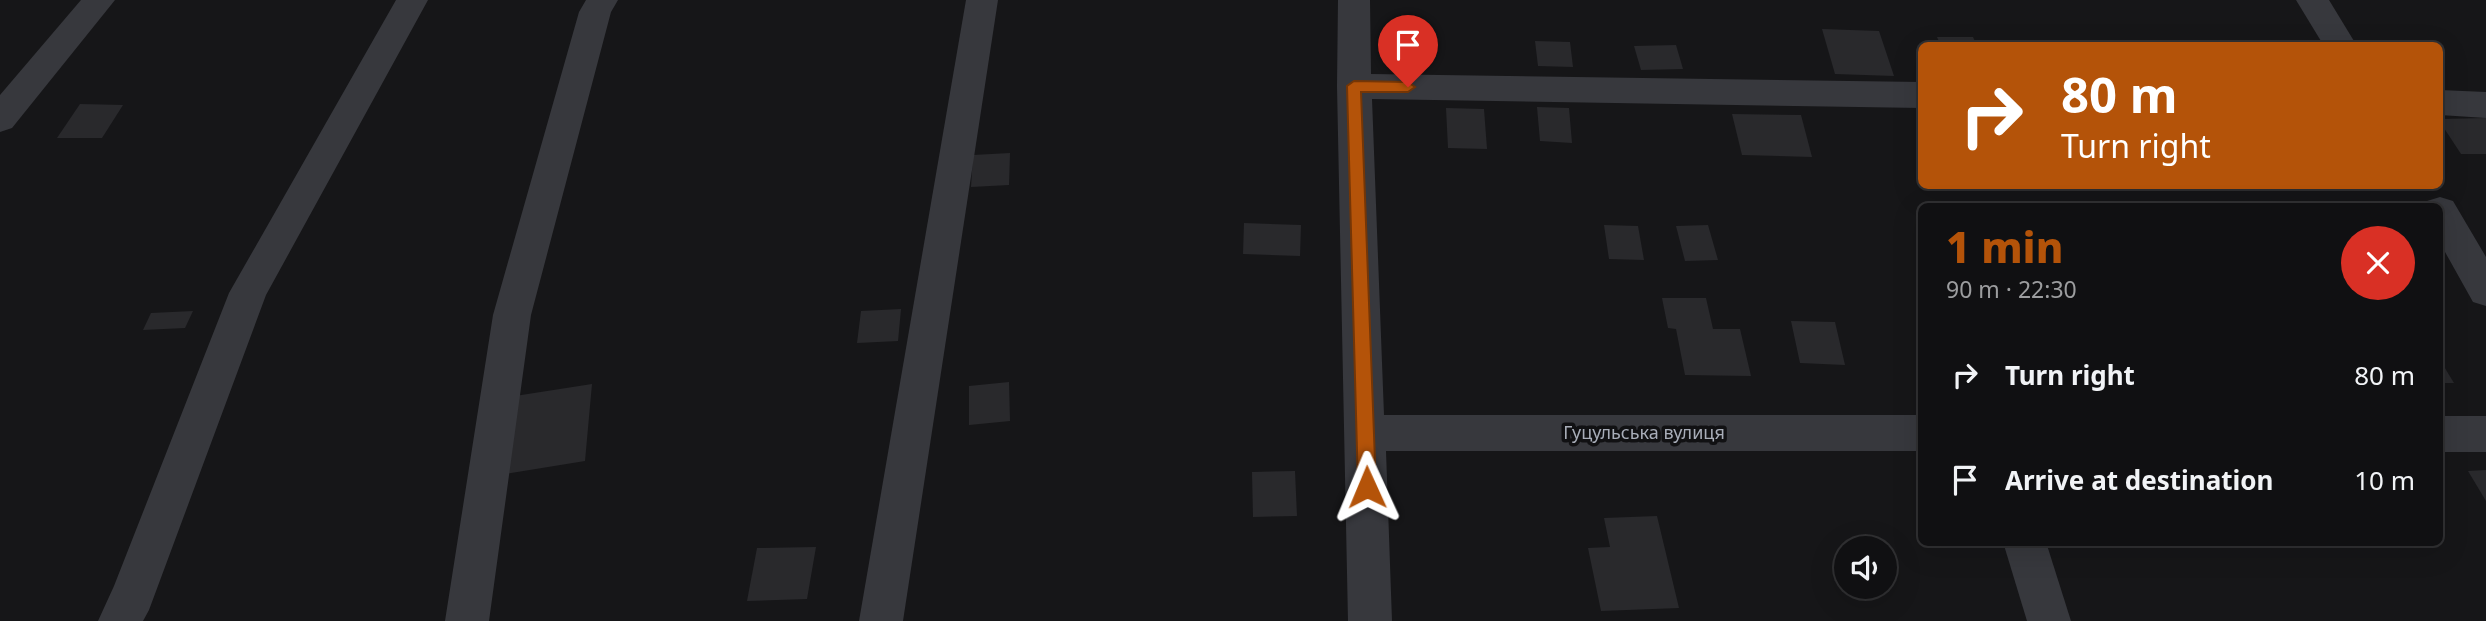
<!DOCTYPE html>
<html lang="en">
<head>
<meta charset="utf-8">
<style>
	body { margin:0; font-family:"Noto Sans",sans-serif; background:#19191b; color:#f1f3f6; height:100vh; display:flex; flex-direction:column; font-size:26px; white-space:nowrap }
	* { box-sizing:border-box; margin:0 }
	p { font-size:23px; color:#9c9d9f }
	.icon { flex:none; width:38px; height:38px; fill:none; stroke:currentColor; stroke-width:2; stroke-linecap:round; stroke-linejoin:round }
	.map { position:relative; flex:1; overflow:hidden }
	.details { position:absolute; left:1918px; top:203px; width:525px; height:343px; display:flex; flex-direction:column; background:#101012; border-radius:10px; box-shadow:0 7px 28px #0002,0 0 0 2px #303032 }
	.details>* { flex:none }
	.guide { position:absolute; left:1918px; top:42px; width:525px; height:147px; border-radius:10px; box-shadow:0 7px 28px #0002,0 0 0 2px #303032; background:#b45309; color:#fff; overflow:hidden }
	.buttons { position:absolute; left:1834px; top:536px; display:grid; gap:14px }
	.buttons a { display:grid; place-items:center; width:63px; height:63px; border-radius:50%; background:#101012; box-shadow:0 7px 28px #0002,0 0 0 2px #303032; font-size:35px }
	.pin { position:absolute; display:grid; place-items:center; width:60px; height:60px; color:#fff; margin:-72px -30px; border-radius:50% 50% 50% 0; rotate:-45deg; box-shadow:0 0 7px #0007 }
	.pin .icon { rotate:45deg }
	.me { position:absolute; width:77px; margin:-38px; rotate:359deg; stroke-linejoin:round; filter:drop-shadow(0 0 5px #0008) }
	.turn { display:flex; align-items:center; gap:24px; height:147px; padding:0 28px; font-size:32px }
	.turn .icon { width:91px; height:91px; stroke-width:2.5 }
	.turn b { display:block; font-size:49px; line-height:60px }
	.round { display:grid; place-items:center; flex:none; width:74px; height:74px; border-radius:37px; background:#19191b }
	.head { display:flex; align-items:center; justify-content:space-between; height:119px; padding:0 28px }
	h1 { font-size:42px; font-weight:800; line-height:52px; color:#b45309 }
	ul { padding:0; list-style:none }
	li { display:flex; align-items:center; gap:21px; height:105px; padding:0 28px }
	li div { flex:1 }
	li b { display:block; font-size:26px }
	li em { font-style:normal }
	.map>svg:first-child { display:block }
	.building { fill:#29292c }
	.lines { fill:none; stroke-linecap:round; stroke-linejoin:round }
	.minor { fill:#37383d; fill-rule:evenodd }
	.route { fill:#b45309; stroke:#753606; stroke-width:2 }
	.labels { text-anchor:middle; stroke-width:7; stroke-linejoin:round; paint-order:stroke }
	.street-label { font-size:18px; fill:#a8adb8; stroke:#111113 }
</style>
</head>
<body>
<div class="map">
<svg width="2486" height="621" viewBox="0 0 2486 621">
	<rect width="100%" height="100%" fill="#161618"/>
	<!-- building -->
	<g class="building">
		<path d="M1822 29 1879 31 1894 76 1835 74Z"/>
		<path d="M1937 37H1973L1977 46H1941Z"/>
		<path d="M2166 40 2169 46H2118L2115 41Z"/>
		<path d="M1535 41 1570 42 1573 67 1538 66Z"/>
		<path d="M1676 45 1683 69 1641 70 1634 46Z"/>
		<path d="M80 104 123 105 102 138H57Z"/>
		<path d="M1537 107 1569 108 1572 143 1540 141Z"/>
		<path d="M1446 108 1484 109 1487 149 1448 148Z"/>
		<path d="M1732 114 1801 115 1812 157 1742 155Z"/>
		<path d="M2486 118V154H2461L2440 122V119Z"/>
		<path d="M1010 153 1009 185 971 187 973 155Z"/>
		<path d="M1244 223 1301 225 1300 256 1243 254Z"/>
		<path d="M1604 225 1638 226 1644 260 1609 259Z"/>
		<path d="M1708 225 1718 260 1685 261 1676 226Z"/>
		<path d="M1662 298H1706L1713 329H1740L1751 376 1685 375 1676 329 1668 328Z"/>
		<path d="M901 309 898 341 857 343 861 311Z"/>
		<path d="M193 311 185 328 143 330 151 313Z"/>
		<path d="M1791 321 1835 322 1845 365 1800 363Z"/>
		<path d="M2440 360 2454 383H2440Z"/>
		<path d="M1009 382 1010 421 969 425V386Z"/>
		<path d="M592 384 585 461 505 474 515 396Z"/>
		<path d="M2486 470V501L2468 471Z"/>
		<path d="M1295 471 1297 516 1253 517 1252 472Z"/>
		<path d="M1657 516 1679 608 1601 611 1588 548 1610 547 1604 518Z"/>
		<path d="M816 547 807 599 747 601 757 548Z"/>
	</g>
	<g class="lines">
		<!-- minor -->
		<g class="minor">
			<path d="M81 0H115L12 128 0 132V95Z"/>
			<path d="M396 0H428L266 295 149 610 143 621H98L114 586 229 293Z"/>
			<path d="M586 0H618L611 12 531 315 489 621H445L493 315 579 12Z"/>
			<path d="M966 0H998L903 621H859Z"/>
			<path d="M1338 0H1370L1371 74 1922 82V108L1372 99 1384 415H1922V451H1386L1392 621H1348L1337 86Z"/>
			<path d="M2296 0H2329L2357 46H2324Z"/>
			<path d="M2440 90 2486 92V118L2440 115Z"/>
			<path d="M2440 197 2453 201 2486 257V306L2473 302 2440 243V206H2424L2427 201Z"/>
			<rect x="2440" y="416" width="46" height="36"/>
			<path d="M2003 542H2046L2071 621H2027Z"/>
		</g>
	</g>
	<!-- route -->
	<path class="route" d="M1354 81 1408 82 1415 87 1408 92H1361L1376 487 1373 492 1367 495 1361 492 1358 487 1347 86Z"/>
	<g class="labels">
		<!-- street labels -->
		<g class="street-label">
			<text x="1644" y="439">Гуцульська вулиця</text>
		</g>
	</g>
</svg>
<div class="buttons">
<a><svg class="icon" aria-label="sound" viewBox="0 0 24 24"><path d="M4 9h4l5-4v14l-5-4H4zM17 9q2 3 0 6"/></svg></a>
</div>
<div class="pin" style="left:1408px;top:87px;background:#d93025"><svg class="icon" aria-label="arrive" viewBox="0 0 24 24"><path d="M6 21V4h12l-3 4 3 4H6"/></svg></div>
<svg class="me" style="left:1367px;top:487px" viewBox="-20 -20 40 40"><path d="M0-17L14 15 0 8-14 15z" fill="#b45309" stroke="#fff" stroke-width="4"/></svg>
<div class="guide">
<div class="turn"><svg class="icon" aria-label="right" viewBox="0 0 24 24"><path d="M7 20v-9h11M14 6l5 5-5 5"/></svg><div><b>80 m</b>Turn right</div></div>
</div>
<section class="details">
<div class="head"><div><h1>1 min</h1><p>90 m · 22:30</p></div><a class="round" style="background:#d93025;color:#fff"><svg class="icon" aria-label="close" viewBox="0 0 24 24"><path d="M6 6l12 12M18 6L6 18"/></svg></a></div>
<ul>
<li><svg class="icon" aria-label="right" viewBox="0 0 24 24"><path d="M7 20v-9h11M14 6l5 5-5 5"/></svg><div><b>Turn right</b></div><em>80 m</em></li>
<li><svg class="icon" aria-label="arrive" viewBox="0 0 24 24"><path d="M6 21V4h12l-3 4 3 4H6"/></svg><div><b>Arrive at destination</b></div><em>10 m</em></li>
</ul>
</section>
</div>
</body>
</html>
